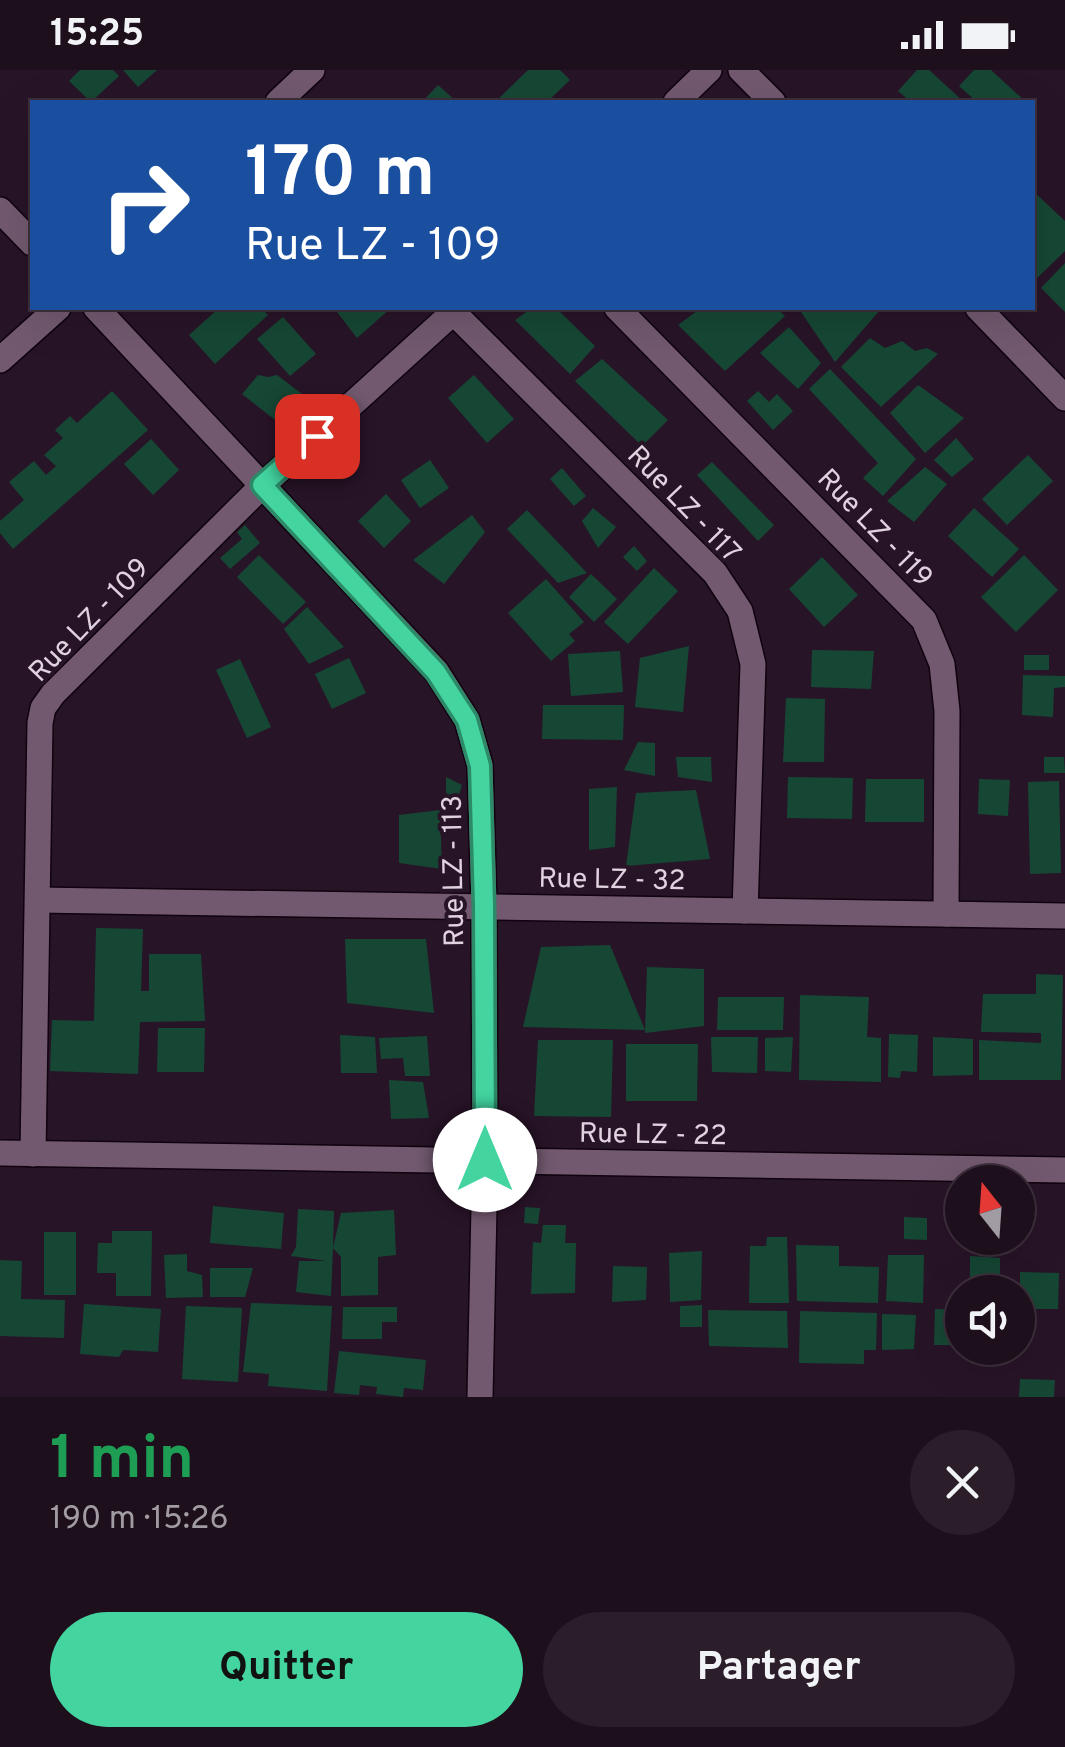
<!DOCTYPE html>
<html lang="fr">
<head>
<meta charset="utf-8">
<style>
	body { margin:0; font-family:Overpass,sans-serif; background:#2b1d2a; color:#f1f3f6; height:100vh; display:flex; flex-direction:column; font-size:38px; white-space:nowrap }
	* { box-sizing:border-box; margin:0 }
	p { font-size:32px; color:#a19ca4 }
	.icon { flex:none; width:55px; height:55px; fill:none; stroke:currentColor; stroke-width:2; stroke-linecap:round; stroke-linejoin:round }
	.map { position:relative; height:1327px; overflow:hidden }
	.sheet { display:flex; flex-direction:column; background:#1e0f1d; flex:1 }
	.sheet>* { flex:none }
	.banner { position:absolute; left:30px; top:30px; width:1005px; height:210px; border-radius:0px; box-shadow:0 10px 40px #0002,0 0 0 2px #3c2f3b; background:#1a4fa0; color:#fff; overflow:hidden }
	.needle { width:65px; rotate:343deg }
	.tools { position:absolute; left:945px; top:1095px; display:grid; gap:20px }
	.tools a { display:grid; place-items:center; width:90px; height:90px; border-radius:50%; background:#1e0f1d; box-shadow:0 10px 40px #0002,0 0 0 2px #3c2f3b; font-size:50px }
	.pin { position:absolute; display:grid; place-items:center; width:85px; height:85px; color:#fff; margin:-42px; border-radius:20px; box-shadow:0 5px 15px #0006 }
	.me { position:absolute; width:110px; margin:-55px; rotate:0deg; stroke-linejoin:round; filter:drop-shadow(0 0 8px #0008) }
	.turn { display:flex; align-items:center; gap:35px; height:210px; padding:0 50px; font-size:45px }
	.turn .icon { width:130px; height:130px; stroke-width:2.5 }
	.turn b { display:block; font-size:70px; line-height:85px }
	.round { display:grid; place-items:center; flex:none; width:105px; height:105px; border-radius:52px; background:#2b1d2a }
	.summary { display:flex; align-items:center; justify-content:space-between; height:170px; padding:0 50px }
	h1 { font-size:60px; font-weight:700; line-height:75px; color:#1e9e55 }
	.cta { display:flex; gap:20px; margin-top:auto; padding:20px 50px }
	.cta a { flex:1; height:115px; border-radius:60px; background:#43d4a0; color:#111; font-size:40px; font-weight:700; line-height:115px; text-align:center }
	.cta a+a { background:#2b1d2a; color:#f1f3f6 }
	.status { display:flex; justify-content:space-between; align-items:center; height:70px; padding:0 50px; background:#1e0f1d; direction:ltr }
	.status svg { height:28px; fill:currentColor }
	.map>svg:first-child { display:block }
	.building { fill:#164735 }
	.lines { fill:none; stroke-linecap:round; stroke-linejoin:round }
	.street-casing { stroke:#10020f; stroke-width:28 }
	.secondary-casing { stroke:#10020f; stroke-width:28 }
	.street { stroke:#72596f; stroke-width:25 }
	.secondary { stroke:#72596f; stroke-width:25 }
	.route-casing { stroke:#2c8a68; stroke-width:25 }
	.route { stroke:#43d4a0; stroke-width:18 }
	.labels { text-anchor:middle; stroke-width:8; stroke-linejoin:round; paint-order:stroke }
	.street-label { font-size:28px; fill:#e0d2df; stroke:#281427 }
</style>
</head>
<body>
<div class="status"><b>15:25</b><svg viewBox="0 0 49 12"><path d="M0 12V9h3v3zM5 12V6h3v6zM10 12V3h3v9zM15 12V0h3v12zM26 1h20v11H26zM47 4h2v5h-2z"/></svg></div>
<div class="map">
<svg width="1065" height="1327" viewBox="0 0 1065 1327">
	<rect width="100%" height="100%" fill="#281427"/>
	<!-- building -->
	<g class="building">
		<path d="M80 0H113L119 6 91 32 69 11Z"/>
		<path d="M123 0H157L138 17Z"/>
		<path d="M528 0H560L570 10 547 32H495Z"/>
		<path d="M917 0H929L964 32H911L898 21Z"/>
		<path d="M974 0H991L1026 32H977L959 16Z"/>
		<path d="M438 15 457 32H422Z"/>
		<path d="M1034 122 1065 151V181L1032 213Z"/>
		<path d="M1065 193V242L1041 218Z"/>
		<path d="M219 238H261L268 245 215 294 189 265Z"/>
		<path d="M334 238H391L357 268Z"/>
		<path d="M532 238H556L595 276 570 304 515 250Z"/>
		<path d="M701 238H776L785 246 725 301 678 255Z"/>
		<path d="M801 238H877L880 240 835 292 799 239Z"/>
		<path d="M283 247 316 284 290 306 257 269Z"/>
		<path d="M789 257 821 293 798 319 760 283Z"/>
		<path d="M870 268 885 278 902 271 915 281 927 278 938 284 881 337 841 297Z"/>
		<path d="M602 289 668 350 642 376 575 311Z"/>
		<path d="M830 299 916 389 883 426 863 408 878 393 809 319Z"/>
		<path d="M258 305 268 307 277 305 302 324 279 353 242 324Z"/>
		<path d="M474 305 514 349 487 373 448 328Z"/>
		<path d="M918 315 964 348 925 383 890 343Z"/>
		<path d="M112 321 148 360 13 479 0 463V451L24 430 9 412 34 391 46 405 56 396 44 385 63 368 55 360 70 346 77 353Z"/>
		<path d="M758 321 769 332 777 324 793 341 773 360 747 331Z"/>
		<path d="M956 368 974 389 952 407 934 390Z"/>
		<path d="M151 369 179 400 153 425 124 394Z"/>
		<path d="M1028 385 1053 411 1007 455 982 429Z"/>
		<path d="M430 390 449 418 420 438 401 410Z"/>
		<path d="M712 392 774 455 758 471 697 405Z"/>
		<path d="M925 397 947 414 914 452 887 431Z"/>
		<path d="M562 398 586 426 574 436 550 409Z"/>
		<path d="M386 424 411 451 384 478 358 451Z"/>
		<path d="M593 438 616 457 598 478 582 451Z"/>
		<path d="M974 438 1019 479 992 507 948 466Z"/>
		<path d="M527 440 587 503 558 513 507 459Z"/>
		<path d="M472 445 485 462 444 514 413 490Z"/>
		<path d="M245 455 260 473 230 499 220 488 242 469 237 462Z"/>
		<path d="M634 476 647 491 637 501 623 487Z"/>
		<path d="M259 485 306 532 283 554 237 507Z"/>
		<path d="M1024 485 1058 520 1016 562 981 527Z"/>
		<path d="M822 487 858 525 824 557 789 519Z"/>
		<path d="M654 498 678 521 628 574 604 552Z"/>
		<path d="M591 504 617 529 594 552 569 527Z"/>
		<path d="M546 509 584 552 569 564 575 571 551 591 508 543Z"/>
		<path d="M307 537 344 577 309 594 284 559Z"/>
		<path d="M689 576 683 642 635 637 640 588Z"/>
		<path d="M812 580 874 581 871 619 811 617Z"/>
		<path d="M620 581 623 622 571 626 568 584Z"/>
		<rect x="1024" y="585" width="25" height="15"/>
		<path d="M349 588 366 623 332 639 315 604Z"/>
		<path d="M240 589 271 657 247 668 216 600Z"/>
		<path d="M1023 605 1065 606V617L1054 618 1053 647 1022 645Z"/>
		<path d="M786 628 825 629 824 692H783Z"/>
		<path d="M543 635H624L623 670 542 669Z"/>
		<path d="M638 672 655 673V706L624 700Z"/>
		<path d="M676 687H711L712 712 678 707Z"/>
		<path d="M1044 687H1064L1065 703H1044Z"/>
		<path d="M446 707 462 715 456 735 446 722Z"/>
		<path d="M788 707 853 708 852 749 787 748Z"/>
		<path d="M866 709H924V752H865Z"/>
		<path d="M979 709 1010 710 1008 746 978 744Z"/>
		<path d="M1059 711 1061 803 1030 804 1028 712Z"/>
		<path d="M617 717 615 777 589 780V719Z"/>
		<path d="M696 720 710 789 626 796 636 723Z"/>
		<path d="M440 740 442 799 399 793V745Z"/>
		<path d="M96 858 143 859 141 921H149V884H201L205 951 140 952 138 1004 50 1001 52 950 94 951Z"/>
		<path d="M345 869H426L434 943 347 933Z"/>
		<path d="M610 875 645 960 523 957 541 877Z"/>
		<path d="M647 897 704 899V956L645 963Z"/>
		<path d="M1036 904 1063 905 1061 1010H979V970L1041 973V963L981 962 983 924H1036Z"/>
		<path d="M800 925 869 927 867 967 881 968V1012L799 1010Z"/>
		<path d="M718 927H784L783 960H717Z"/>
		<path d="M158 958H205L204 1002H157Z"/>
		<path d="M889 964 918 965 917 1002 901 1001 900 1008 888 1007Z"/>
		<path d="M340 965 375 967 377 1003H341Z"/>
		<path d="M427 966 430 1006H405L403 988 381 989 379 968Z"/>
		<path d="M711 967H758L757 1003 712 1002Z"/>
		<path d="M793 967 791 1002 765 1001V968Z"/>
		<path d="M933 967 973 969V1005L933 1006Z"/>
		<path d="M538 970H613L611 1047 534 1046Z"/>
		<path d="M626 974H698L697 1031H626Z"/>
		<path d="M389 1010 423 1012 429 1048 391 1049Z"/>
		<path d="M213 1136 284 1143 281 1179 210 1173Z"/>
		<path d="M525 1137 540 1138 538 1154 524 1153Z"/>
		<path d="M298 1139 334 1141 333 1178 341 1143 394 1140 396 1185 378 1187V1225L341 1226V1187L333 1178 331 1226 296 1222 299 1191H327L291 1186 296 1177Z"/>
		<path d="M904 1147 927 1148V1170L904 1169Z"/>
		<path d="M543 1155H566L565 1173H576L575 1223 531 1224 533 1172 541 1173Z"/>
		<path d="M112 1161H152L151 1226H116V1203H97L98 1173H112Z"/>
		<rect x="44" y="1162" width="32" height="63"/>
		<path d="M767 1167H787L789 1233H749L750 1176H766Z"/>
		<path d="M796 1175 839 1176V1196L879 1197 878 1233 797 1231Z"/>
		<path d="M702 1181 701 1230 670 1232 669 1183Z"/>
		<path d="M187 1184V1201L202 1205 203 1227 166 1228 164 1185Z"/>
		<path d="M888 1185H924L923 1233 886 1231Z"/>
		<path d="M970 1186 1000 1188V1222H970Z"/>
		<path d="M0 1190 22 1191 21 1229 65 1230 64 1268 0 1266Z"/>
		<path d="M613 1196 647 1197 646 1230 612 1232Z"/>
		<path d="M210 1198H253L245 1227H210Z"/>
		<path d="M1020 1202 1059 1203 1058 1239H1020Z"/>
		<path d="M251 1233 332 1236 327 1321 268 1316 269 1304 243 1302Z"/>
		<path d="M84 1234 161 1239 158 1282 123 1280 119 1287 80 1284Z"/>
		<path d="M702 1235V1257H680V1236Z"/>
		<path d="M186 1236 242 1238 238 1312 182 1309Z"/>
		<path d="M343 1237H397V1252H382V1269H342Z"/>
		<path d="M935 1239 962 1240V1275H934Z"/>
		<path d="M708 1240 787 1241 788 1278 709 1276Z"/>
		<path d="M800 1241 877 1243 876 1280H864V1294L799 1293Z"/>
		<path d="M882 1244 916 1245 914 1279 882 1280Z"/>
		<path d="M339 1281 426 1290 423 1320 404 1318 403 1327 376 1324 377 1317 360 1315 359 1325 334 1323Z"/>
		<path d="M1020 1309 1055 1310 1054 1327H1019Z"/>
	</g>
	<g class="lines">
		<!-- street casing -->
		<g class="street-casing">
			<g id="street">
				<path d="M741 0 773 32"/>
				<path d="M676 32 709 0"/>
				<path d="M0 140 32 173"/>
				<path d="M96 238 436 601 467 650 480 695 484 835 485 1090 480 1327"/>
				<path d="M617 238 924 550 942 594 947 641 946 844"/>
				<path d="M978 238 1065 328"/>
				<path d="M453 242 715 503 740 541 753 594 745 841"/>
				<path d="M38 830 1065 846"/>
				<path d="M0 1083 1065 1100"/>
				<path d="M33 1084 40 653 43 638 53 624 263 415 458 238"/>
			</g>
		</g>
		<!-- secondary casing -->
		<g class="secondary-casing">
			<g id="secondary">
				<path d="M278 32 312 0"/>
				<path d="M0 290 58 238"/>
			</g>
		</g>
		<!-- street -->
		<use href="#street" class="street"/>
		<!-- secondary -->
		<use href="#secondary" class="secondary"/>
	</g>
	<g class="lines">
		<!-- route casing -->
		<g class="route-casing">
			<path id="route" d="M317 366 262 415 436 602 467 650 480 696 484 835 485 1090"/>
		</g>
		<!-- route -->
		<use href="#route" class="route"/>
	</g>
	<g class="labels">
		<!-- street labels -->
		<g class="street-label">
			<text transform="translate(685 433) rotate(46)" y="10">Rue LZ - 117</text>
			<text transform="translate(876 457) rotate(46)" y="10">Rue LZ - 119</text>
			<text transform="translate(88 549) rotate(-46)" y="10">Rue LZ - 109</text>
			<text transform="translate(452 801) rotate(-91)" y="10">Rue LZ - 113</text>
			<text transform="translate(612 808) rotate(1)" y="10">Rue LZ - 32</text>
			<text transform="translate(653 1063) rotate(1)" y="10">Rue LZ - 22</text>
		</g>
	</g>
</svg>
<div class="tools">
<a><svg class="needle" viewBox="-14 -14 28 28"><path d="M0-13l5 13h-10z" fill="#e53935"/><path d="M0 13l5-13h-10z" fill="#a19ca4"/></svg></a>
<a><svg class="icon" aria-label="sound" viewBox="0 0 24 24"><path d="M4 9h4l5-4v14l-5-4H4zM17 9q2 3 0 6"/></svg></a>
</div>
<div class="pin" style="left:317px;top:366px;background:#d93025"><svg class="icon" aria-label="arrive" viewBox="0 0 24 24"><path d="M6 21V4h12l-3 4 3 4H6"/></svg></div>
<svg class="me" style="left:485px;top:1090px" viewBox="-20 -20 40 40"><circle r="19" fill="#fff"/><path d="M0-13L10 11 0 6-10 11z" fill="#43d4a0"/></svg>
<div class="banner">
<div class="turn"><svg class="icon" aria-label="right" viewBox="0 0 24 24"><path d="M7 20v-9h11M14 6l5 5-5 5"/></svg><div><b>170 m</b>Rue LZ - 109</div></div>
</div>
</div>
<section class="sheet">
<div class="summary"><div><h1>1 min</h1><p>190 m · 15:26</p></div><a class="round"><svg class="icon" aria-label="close" viewBox="0 0 24 24"><path d="M6 6l12 12M18 6L6 18"/></svg></a></div>
<div class="cta"><a>Quitter</a><a>Partager</a></div>
</section>
</body>
</html>
